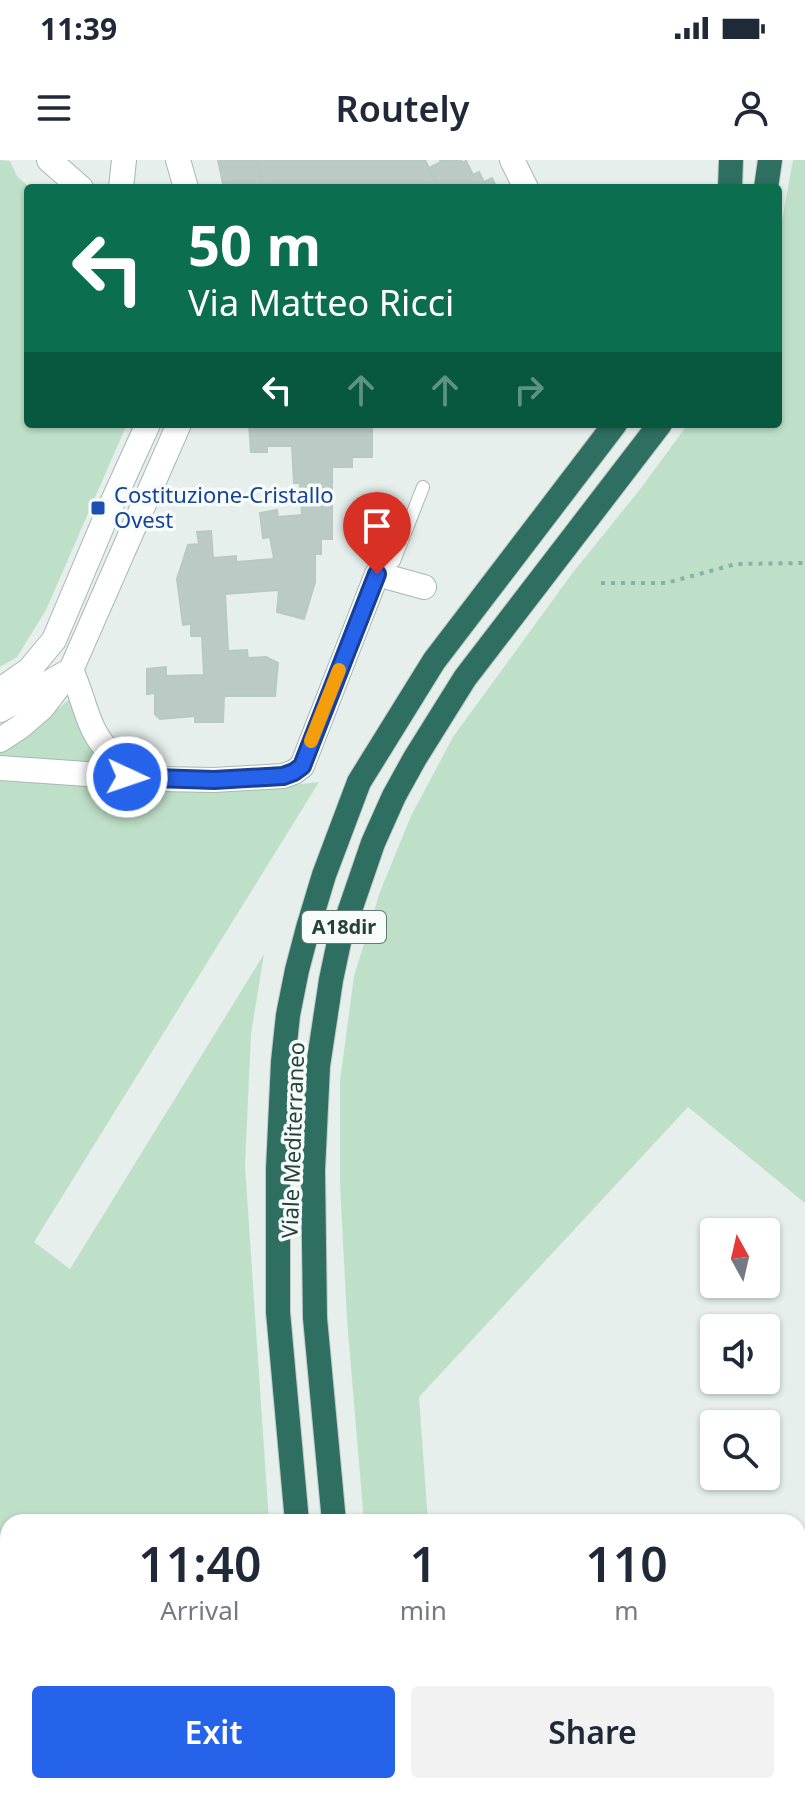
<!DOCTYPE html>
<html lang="en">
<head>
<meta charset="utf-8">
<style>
	body { margin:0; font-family:"Noto Sans",sans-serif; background:#f2f2f3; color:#1f2937; height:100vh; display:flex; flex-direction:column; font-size:30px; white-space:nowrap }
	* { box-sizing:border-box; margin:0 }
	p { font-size:26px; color:#747a83 }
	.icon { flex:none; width:44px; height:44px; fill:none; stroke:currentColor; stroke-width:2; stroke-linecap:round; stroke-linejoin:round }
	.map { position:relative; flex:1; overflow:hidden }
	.details { position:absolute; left:0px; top:1354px; width:806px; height:280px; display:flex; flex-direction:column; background:#fff; border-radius:24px 24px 0 0; box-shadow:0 2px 6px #0004 }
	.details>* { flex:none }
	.guide { position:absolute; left:24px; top:24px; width:758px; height:244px; border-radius:8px; box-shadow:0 2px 6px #0004; background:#0b6e4f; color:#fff; overflow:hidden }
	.needle { width:52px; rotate:352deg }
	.fabs { position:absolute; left:700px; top:1058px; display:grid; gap:16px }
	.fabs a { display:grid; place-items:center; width:80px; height:80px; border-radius:8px; background:#fff; box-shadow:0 2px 6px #0004; font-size:40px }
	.pin { position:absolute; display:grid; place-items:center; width:68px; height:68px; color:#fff; margin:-82px -34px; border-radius:50% 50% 50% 0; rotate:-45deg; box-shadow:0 0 8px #0007 }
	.pin .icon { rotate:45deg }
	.me { position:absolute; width:88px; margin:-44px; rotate:93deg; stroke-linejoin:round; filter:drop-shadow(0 0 6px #0008) }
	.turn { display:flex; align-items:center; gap:28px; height:168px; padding:0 32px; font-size:36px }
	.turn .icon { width:104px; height:104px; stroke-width:2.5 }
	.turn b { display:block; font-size:56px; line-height:68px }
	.lanes { display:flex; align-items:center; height:76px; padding:0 32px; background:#0003; justify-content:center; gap:40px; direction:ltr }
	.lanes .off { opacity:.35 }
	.eta { display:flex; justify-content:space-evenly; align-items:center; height:136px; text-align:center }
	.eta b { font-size:48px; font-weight:600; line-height:56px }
	.primary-button { display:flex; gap:16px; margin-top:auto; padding:16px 32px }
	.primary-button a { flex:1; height:92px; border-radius:8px; background:#2563eb; color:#fff; font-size:32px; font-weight:600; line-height:92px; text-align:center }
	.primary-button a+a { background:#f2f2f3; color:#1f2937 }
	.status { display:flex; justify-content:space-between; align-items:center; height:56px; padding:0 40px; background:#fff; direction:ltr }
	.status svg { height:22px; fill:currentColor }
	header { display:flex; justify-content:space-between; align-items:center; height:104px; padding:0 32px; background:#fff; font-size:36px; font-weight:600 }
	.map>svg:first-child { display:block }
	.green { fill:#bfe0c8 }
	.building { fill:#bbcac4; stroke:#b8c9c2; stroke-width:2 }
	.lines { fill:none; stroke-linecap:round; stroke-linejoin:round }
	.service-casing { stroke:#a8b8b2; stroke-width:14 }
	.minor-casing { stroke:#a8b8b2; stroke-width:26 }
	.motorway-casing { stroke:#c2cac8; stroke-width:26 }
	.path { stroke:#86b3a5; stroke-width:4; stroke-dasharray:4 6; stroke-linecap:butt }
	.service { stroke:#fff; stroke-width:12 }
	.minor { stroke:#fff; stroke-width:24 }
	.motorway { stroke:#2f6f62; stroke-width:24 }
	.route-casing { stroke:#184099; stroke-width:20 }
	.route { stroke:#2563eb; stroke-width:14 }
	.slow { stroke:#f59e0b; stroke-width:14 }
	.transit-dot { fill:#1a4fb4; stroke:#f7fbf9; stroke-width:3 }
	.labels { text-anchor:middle; stroke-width:7; stroke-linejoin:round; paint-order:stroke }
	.shield { fill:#f7fbf9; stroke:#637a73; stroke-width:2 }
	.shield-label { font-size:20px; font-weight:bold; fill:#24423a }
	.transit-label { font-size:22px; fill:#164399; stroke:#f7fbf9; text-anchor:start }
	.street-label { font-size:22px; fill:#24423a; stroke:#f7fbf9 }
</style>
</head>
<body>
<div class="status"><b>11:39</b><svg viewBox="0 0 49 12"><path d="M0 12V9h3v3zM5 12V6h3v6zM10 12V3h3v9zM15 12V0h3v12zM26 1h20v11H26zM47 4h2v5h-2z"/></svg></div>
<header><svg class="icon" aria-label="menu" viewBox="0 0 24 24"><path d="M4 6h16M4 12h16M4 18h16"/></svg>Routely<svg class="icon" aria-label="person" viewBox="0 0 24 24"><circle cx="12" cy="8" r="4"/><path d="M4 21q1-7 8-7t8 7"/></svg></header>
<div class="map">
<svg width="805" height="1634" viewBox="0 0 805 1634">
	<rect width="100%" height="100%" fill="#e6efeb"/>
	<!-- green -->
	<g class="green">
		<path d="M0 0 10 1 17 16 30 28H28V264H127L46 450 17 497 0 507Z"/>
		<path d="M793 0H805V1043L688 947 419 1237 428 1362H364L347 1160 340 1023V921L354 816 380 732 411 656 453 577 571 415 641 328 688 264H778V83Z"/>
		<path d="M68 540 74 543 103 599 100 605 0 600V593L9 589 36 569Z"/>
		<path d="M0 620 230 632 319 622 34 1082 70 1109 264 794 251 874 245 1006 269 1362H8V1626H278V1634H0Z"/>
		<path d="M798 1595 805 1609V1634H374V1626H798Z"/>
	</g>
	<!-- building -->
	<g class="building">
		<path d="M218 0H257L262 23H267L268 28H224Z"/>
		<path d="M257 0H425L439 28H268L267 23H262Z"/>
		<path d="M440 0H461L462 3 466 1 473 15 479 12 484 22 492 18 497 28H439L429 8 441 2Z"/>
		<path d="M249 264H372V297H352V307H332V379H321V394H315V422L304 459 277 452 279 430 225 434 228 491 247 490 248 498 266 497 278 503 275 536H224L223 562H195V556L160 559 155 554V533L147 534V509L166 507V516L204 515 202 476H191V464L183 465 177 419 188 385 199 384 197 372 211 371 213 398 236 396V402L274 399 270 377 263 378 260 353 277 350 278 357 302 355 300 323H294L292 286H267V292H251Z"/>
	</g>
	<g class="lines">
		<!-- service casing -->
		<g class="service-casing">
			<path id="service" d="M377 414 394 401 423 327"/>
		</g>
		<!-- minor casing -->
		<g class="minor-casing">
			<g id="minor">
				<path d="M49 0 81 28"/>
				<path d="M178 0 186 28"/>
				<path d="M512 0 526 28"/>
				<path d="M121 28 124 0"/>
				<path d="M0 530 29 510 54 480 108 352 148 264"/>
				<path d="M0 550 71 510C84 536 87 572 110 592 121 601 136 608 149 614"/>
				<path d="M0 580 20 567 42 548 71 510 179 264"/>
				<path d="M0 608 159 619 214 620 283 616 294 612 302 606 377 414 424 427"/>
			</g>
		</g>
		<!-- motorway casing -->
		<g class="motorway-casing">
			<g id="motorway">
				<path d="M730 28 731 0"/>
				<path d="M766 28 770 0"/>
				<path d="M297 1362 278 1152V1009L283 902 288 855 297 810 308 768 324 715 359 622 434 501 615 264"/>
				<path d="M334 1362 315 1158 313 1010 318 906 331 820 339 782 373 683 394 636 415 598 465 518 660 264"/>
				<path d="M345 1626V1634"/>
				<path d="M310 1634V1626"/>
			</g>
		</g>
		<!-- path -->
		<path class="path" d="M601 423H666L736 404 805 403"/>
		<!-- service -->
		<use href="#service" class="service"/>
		<!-- minor -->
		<use href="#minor" class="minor"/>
		<!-- motorway -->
		<use href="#motorway" class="motorway"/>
	</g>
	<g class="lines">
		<!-- route casing -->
		<g class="route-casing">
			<path id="route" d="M127 617 214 620 283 616 294 612 302 606 377 414"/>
		</g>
		<!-- route -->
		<use href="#route" class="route"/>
		<!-- slow -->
		<path class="slow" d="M311 581 339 510"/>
	</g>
	<!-- markers -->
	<rect class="transit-dot" x="90" y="340" width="16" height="16" rx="4"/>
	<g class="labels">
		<!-- shield labels -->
		<rect class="shield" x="302" y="751" width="84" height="32" rx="6"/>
		<g class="shield-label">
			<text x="344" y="774">A18dir</text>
		</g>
		<!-- transit labels -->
		<g class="transit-label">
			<text x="114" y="343">Costituzione-Cristallo<tspan x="114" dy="25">Ovest</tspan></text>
		</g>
		<!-- street labels -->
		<g class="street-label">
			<text transform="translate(293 980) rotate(-88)" y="8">Viale Mediterraneo</text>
		</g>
	</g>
</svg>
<div class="fabs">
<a><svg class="needle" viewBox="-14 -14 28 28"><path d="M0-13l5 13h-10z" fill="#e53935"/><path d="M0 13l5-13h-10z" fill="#747a83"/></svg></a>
<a><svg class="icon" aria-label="sound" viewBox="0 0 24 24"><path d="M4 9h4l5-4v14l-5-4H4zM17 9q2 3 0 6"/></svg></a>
<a><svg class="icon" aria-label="search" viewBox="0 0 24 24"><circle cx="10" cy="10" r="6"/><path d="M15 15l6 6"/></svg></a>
</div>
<div class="pin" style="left:377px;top:414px;background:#d93025"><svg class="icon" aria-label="arrive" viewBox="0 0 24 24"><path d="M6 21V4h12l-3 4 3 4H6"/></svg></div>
<svg class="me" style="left:127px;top:617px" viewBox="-20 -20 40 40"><circle r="17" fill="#2563eb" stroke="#fff" stroke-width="3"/><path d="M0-11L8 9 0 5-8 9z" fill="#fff"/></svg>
<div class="guide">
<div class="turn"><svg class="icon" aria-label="left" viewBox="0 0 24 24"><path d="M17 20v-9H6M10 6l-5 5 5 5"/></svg><div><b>50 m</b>Via Matteo Ricci</div></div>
<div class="lanes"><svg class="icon" aria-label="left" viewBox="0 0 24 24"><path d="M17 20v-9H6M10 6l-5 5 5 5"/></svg><svg class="icon off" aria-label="ahead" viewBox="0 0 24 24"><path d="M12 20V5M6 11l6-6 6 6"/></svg><svg class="icon off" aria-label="ahead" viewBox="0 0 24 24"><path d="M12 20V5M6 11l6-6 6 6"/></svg><svg class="icon off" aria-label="right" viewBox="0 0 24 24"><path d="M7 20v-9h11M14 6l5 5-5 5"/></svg></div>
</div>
<section class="details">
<div class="eta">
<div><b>11:40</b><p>Arrival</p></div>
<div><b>1</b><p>min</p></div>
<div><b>110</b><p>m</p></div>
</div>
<div class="primary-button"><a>Exit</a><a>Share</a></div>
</section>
</div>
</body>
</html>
